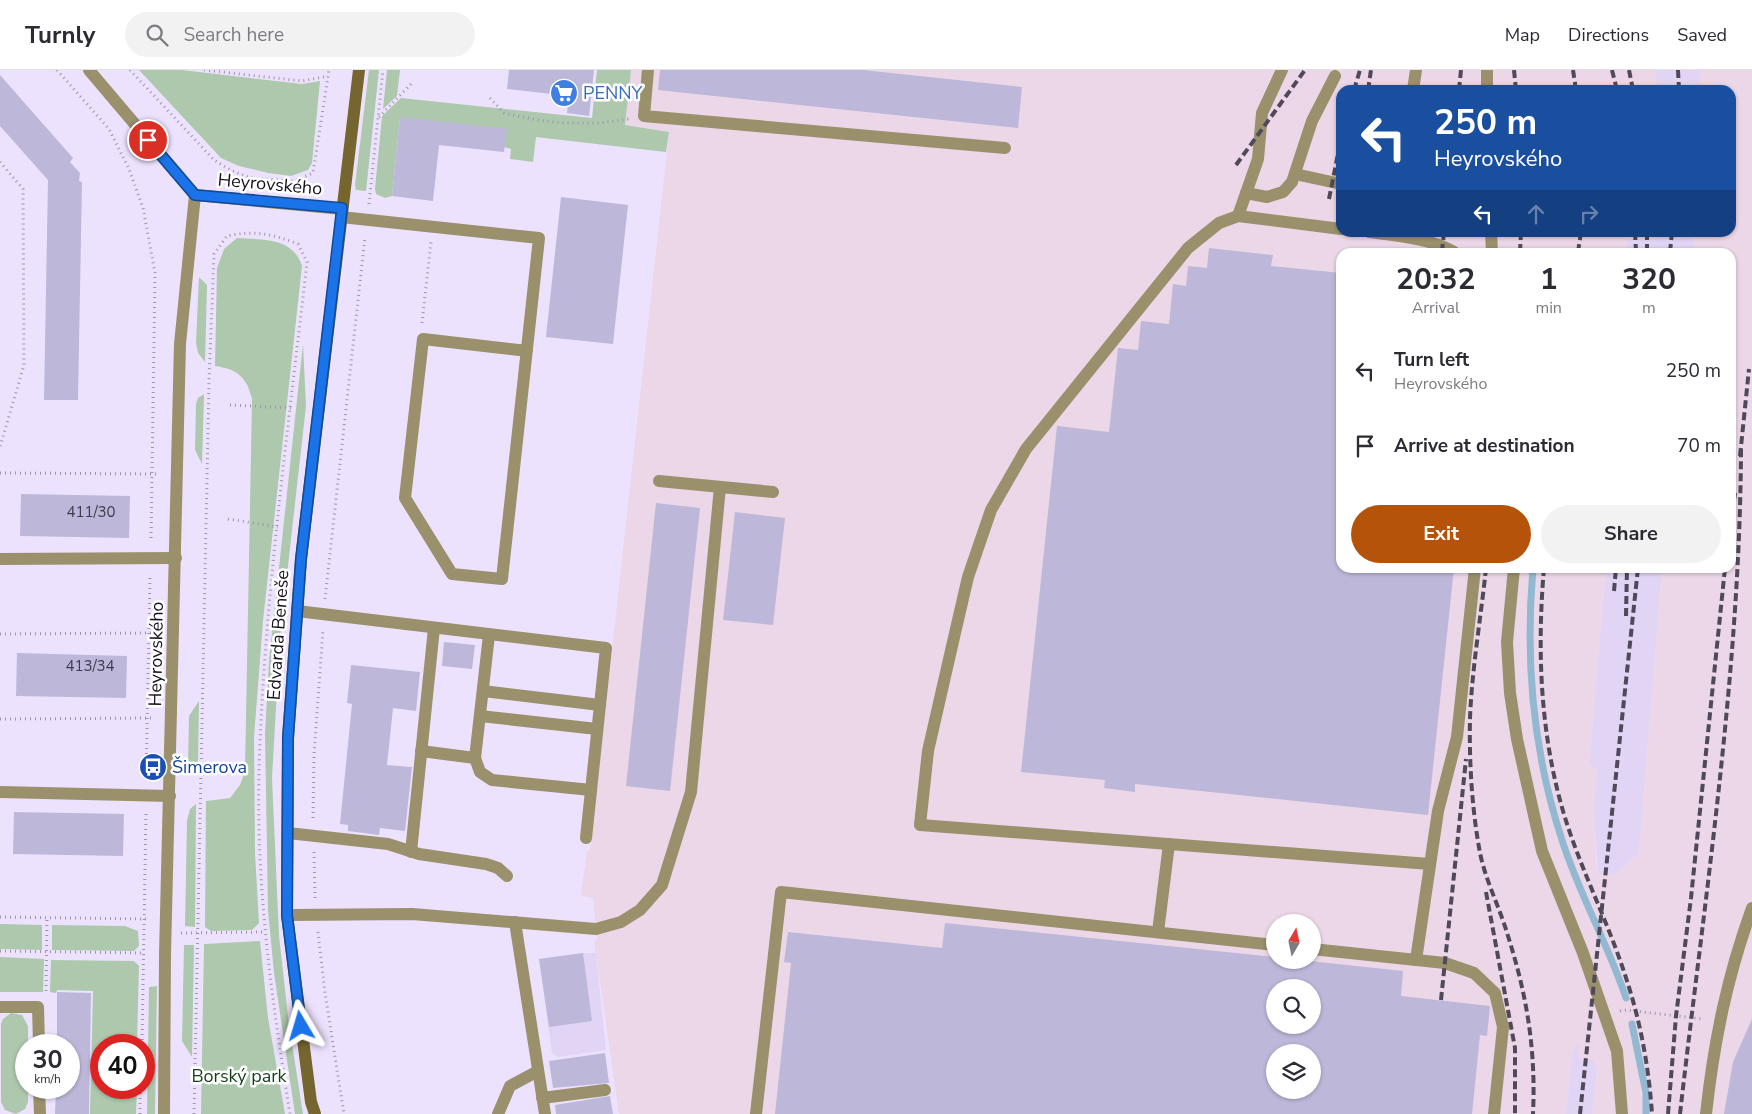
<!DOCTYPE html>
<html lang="en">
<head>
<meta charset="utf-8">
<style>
	body { margin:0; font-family:"Nunito Sans",sans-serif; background:#f2f2f3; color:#2b2b33; height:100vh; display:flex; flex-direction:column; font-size:19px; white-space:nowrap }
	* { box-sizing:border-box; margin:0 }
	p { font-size:16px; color:#7c7c81 }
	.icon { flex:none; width:28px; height:28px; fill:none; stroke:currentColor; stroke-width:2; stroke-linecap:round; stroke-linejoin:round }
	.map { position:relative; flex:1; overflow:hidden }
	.details { position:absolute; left:1336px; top:178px; width:400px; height:325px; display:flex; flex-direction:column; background:#fff; border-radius:15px; box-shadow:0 1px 4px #0004 }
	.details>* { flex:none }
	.guide { position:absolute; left:1336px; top:15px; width:400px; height:152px; border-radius:15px; box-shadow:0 1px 4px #0004; background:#1a4fa0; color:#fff; overflow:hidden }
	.needle { width:32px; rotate:9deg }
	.fabs { position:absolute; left:1266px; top:844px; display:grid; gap:10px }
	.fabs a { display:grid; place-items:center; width:55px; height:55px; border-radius:50%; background:#fff; box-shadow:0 1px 4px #0004; font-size:25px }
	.speed { position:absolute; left:15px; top:964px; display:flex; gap:10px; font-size:25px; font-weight:700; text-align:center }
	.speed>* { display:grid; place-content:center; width:65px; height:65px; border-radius:50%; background:#fff; box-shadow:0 1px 4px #0004; line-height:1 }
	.speed small { font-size:12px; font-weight:400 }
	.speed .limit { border:8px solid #d22; background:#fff; color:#111 }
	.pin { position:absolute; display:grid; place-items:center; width:42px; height:42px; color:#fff; margin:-21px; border:2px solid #fff; border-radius:50%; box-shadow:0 1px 5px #0007 }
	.me { position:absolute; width:55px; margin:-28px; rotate:353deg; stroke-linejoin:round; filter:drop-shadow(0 0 4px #0008) }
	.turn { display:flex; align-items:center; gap:18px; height:105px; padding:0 15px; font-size:22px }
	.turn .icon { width:65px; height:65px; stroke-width:2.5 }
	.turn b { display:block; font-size:35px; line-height:42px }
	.lanes { display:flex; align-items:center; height:48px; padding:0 15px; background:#0003; justify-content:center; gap:25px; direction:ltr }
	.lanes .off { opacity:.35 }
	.eta { display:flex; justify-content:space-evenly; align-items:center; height:85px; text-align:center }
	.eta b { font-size:30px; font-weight:700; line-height:35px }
	.button { display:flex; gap:10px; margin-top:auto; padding:10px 15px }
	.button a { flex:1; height:58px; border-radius:30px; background:#b45309; color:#fff; font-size:20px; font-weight:700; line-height:58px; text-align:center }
	.button a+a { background:#f2f2f3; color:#2b2b33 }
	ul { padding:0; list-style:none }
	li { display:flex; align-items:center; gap:15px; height:75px; padding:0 15px }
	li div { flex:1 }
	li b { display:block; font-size:19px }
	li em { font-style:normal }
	header { display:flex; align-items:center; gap:30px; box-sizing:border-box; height:70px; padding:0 25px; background:#fff; border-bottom:1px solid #e1e1e2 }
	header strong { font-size:24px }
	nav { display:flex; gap:28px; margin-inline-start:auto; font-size:18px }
	.search { width:350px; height:45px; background:#f2f2f3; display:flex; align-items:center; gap:12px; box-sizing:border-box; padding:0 18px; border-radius:28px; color:#7c7c81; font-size:19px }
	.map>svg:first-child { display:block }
	.built { fill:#e2d4f5 }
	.industrial { fill:#ebd7e7; fill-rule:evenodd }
	.green { fill:#adc8ac }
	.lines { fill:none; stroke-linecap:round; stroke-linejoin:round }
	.stream { stroke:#93b9d2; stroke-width:7 }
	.building { fill:#bdb7da; fill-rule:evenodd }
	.path { stroke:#9e95ab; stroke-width:3; stroke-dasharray:1 4; stroke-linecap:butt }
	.lane { stroke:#9a906c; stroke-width:12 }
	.street { stroke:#9a906c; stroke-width:12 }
	.secondary { stroke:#74662e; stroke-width:12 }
	.rail { stroke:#504959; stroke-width:4; stroke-dasharray:8 4; stroke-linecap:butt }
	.route-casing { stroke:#114b97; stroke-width:12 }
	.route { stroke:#1a73e8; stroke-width:9 }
	.labels { text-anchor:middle; stroke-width:5; stroke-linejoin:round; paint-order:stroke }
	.number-label { font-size:15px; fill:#3f3a4c }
	.shop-label { font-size:18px; fill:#366cbe; stroke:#fff; text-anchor:start }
	.street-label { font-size:18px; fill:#15101c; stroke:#fff }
	.transit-label { font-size:18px; fill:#164399; stroke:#fff; text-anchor:start }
	.park-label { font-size:18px; fill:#133f16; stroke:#fff }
</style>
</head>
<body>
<header>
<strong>Turnly</strong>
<div class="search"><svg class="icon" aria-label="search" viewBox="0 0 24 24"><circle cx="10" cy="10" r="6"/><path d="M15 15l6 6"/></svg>Search here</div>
<nav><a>Map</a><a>Directions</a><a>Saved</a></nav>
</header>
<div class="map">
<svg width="1752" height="1044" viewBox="0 0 1752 1044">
	<rect width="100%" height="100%" fill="#ede2fe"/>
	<!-- built -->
	<g class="built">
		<rect x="1656" y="0" width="44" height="20"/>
		<path d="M1658 163H1695L1694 182H1627V169L1658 168Z"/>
		<path d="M1606 498H1662L1639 783 1614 805 1598 803 1593 743 1597 701 1589 693Z"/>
		<path d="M583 883H596L606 980 558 987 552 983 539 889Z"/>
		<path d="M1580 969 1594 990 1597 1002 1592 1044H1566L1572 983Z"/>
	</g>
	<!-- industrial -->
	<path class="industrial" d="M631 0H1656V20H1341V162L1658 163V169H1627V182H1341V498H1606L1589 693 1597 701 1593 743 1597 803 1614 805 1639 783 1662 498H1731V182H1694L1695 163 1731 162V20H1700V0H1752V1044H1592L1597 1002 1594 990 1578 988 1579 971 1572 983 1566 1044H619L594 871 597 870 593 828 581 826 587 781H590L669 62 625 55ZM1275 852H1312V890H1275ZM1275 918H1312V955H1275ZM1275 982H1312V1020H1275Z"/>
	<!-- green -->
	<g class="green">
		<path d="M139 0H182L302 14 320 11 312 93 308 100 291 106 268 103 239 96 221 88Z"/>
		<path d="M369 0H379L366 121 356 120 355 115Z"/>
		<path d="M387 0H400L397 26 383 39Z"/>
		<path d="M597 0H631L625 55 669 62 666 82 536 67 533 92 510 89 511 79 400 48 392 126 385 128 376 124 375 119 382 46 401 28 592 48Z"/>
		<path d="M237 168C264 170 293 167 302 196L263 551 254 667 255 783 259 853 252 860 211 861 205 857 206 731 230 728 240 715 245 701 252 329C247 307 237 299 215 296L217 198 224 179Z"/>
		<path d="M199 207 207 215 205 292 198 283 196 273Z"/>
		<path d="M303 274 306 336 280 567 272 708 279 866 289 955 303 1044H295L274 903 268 840 265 664 269 591Z"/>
		<path d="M204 324 202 394 195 380 196 334 198 328Z"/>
		<path d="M199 631 198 696 194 703 188 694 189 646Z"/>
		<path d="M196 734 195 857 185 856 187 751 190 739Z"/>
		<path d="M0 854 42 855V880L0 879Z"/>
		<path d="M52 855 125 856 138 861 139 876 134 881 52 880Z"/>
		<path d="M260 871 268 948 285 1044H201L204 874Z"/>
		<path d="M184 875H194L192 987 182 971Z"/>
		<path d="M0 887 44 889 43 922H0Z"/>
		<path d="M51 890 134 891 139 896 137 975H101V1018H137L136 1044H90L93 921 57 920 56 923 50 922Z"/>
		<path d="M157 916 155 1044H147L149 917Z"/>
		<path d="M11 943 22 945 28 956V1032L25 1039 16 1044 5 1040 1 1032V954L3 949Z"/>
	</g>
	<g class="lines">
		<!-- stream -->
		<g class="stream">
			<path d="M1533 498C1525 590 1533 682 1562 770 1579 824 1608 874 1626 928"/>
			<path d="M1632 954 1646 1023V1044"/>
		</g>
	</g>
	<!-- building -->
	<g class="building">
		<path d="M509 0H594L589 46 567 43 569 26 507 19Z"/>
		<path d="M660 0H863L1022 17 1018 58 658 20Z"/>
		<path d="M0 5 73 88 70 92 80 103 79 111 82 112 78 330H44L48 110 0 56Z"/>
		<path d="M400 47 507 59 504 82 439 75 433 131 392 126Z"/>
		<path d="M561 127 628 135 613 274 546 267Z"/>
		<path d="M1209 178 1273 185 1271 196 1341 203V498H1454L1428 745 1135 714V722L1104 718 1105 710 1021 702 1057 356 1109 362 1118 278 1138 280 1141 251 1169 254 1173 214 1186 216 1188 196 1207 198Z"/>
		<path d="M21 424 130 426 129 468 20 466Z"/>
		<path d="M656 433 700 438 670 721 626 716Z"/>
		<path d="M735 442 785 448 773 555 723 550Z"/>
		<path d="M444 572 475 575 472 599 442 596Z"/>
		<path d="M17 583 127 586 126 628 16 626Z"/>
		<path d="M351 595 420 602 416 641 393 638 387 695 412 697 405 761 380 758 379 765 348 761V755L340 754 352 634 347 633Z"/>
		<path d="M14 742 124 744 123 786 13 784Z"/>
		<path d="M945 853 1275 887V890H1300L1403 901 1401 926 1490 936 1487 966 1480 965 1472 1044H775L791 893 784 892 788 862 942 878ZM1275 918H1312V955H1275ZM1275 982H1312V1020H1275Z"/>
		<path d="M583 883 592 951 549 957 539 889Z"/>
		<path d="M57 922 91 923 89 1044H55L56 1018H69V975H57Z"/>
		<path d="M1752 949V1044H1724L1733 992Z"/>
		<path d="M605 983 609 1013 553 1018 549 991Z"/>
		<path d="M610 1026 613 1044H556L555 1035Z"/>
	</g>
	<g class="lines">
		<!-- path -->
		<g class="path">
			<path d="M57 0 109 59 129 99 143 138 155 203 151 472"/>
			<path d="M130 0 214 90 232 101 251 108 295 111 313 103 329 0"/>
			<path d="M204 0 302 11 328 6"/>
			<path d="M490 28 504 43 537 50 561 53H599L629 49"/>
			<path d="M379 47 412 13"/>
			<path d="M0 92 23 119 24 295 0 377"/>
			<path d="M369 134 383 0"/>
			<path d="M422 253 431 172"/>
			<path d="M230 335 291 338"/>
			<path d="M0 403 159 404"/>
			<path d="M228 449 278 457"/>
			<path d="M325 529 365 167"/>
			<path d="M0 564 157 563"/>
			<path d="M0 649 154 648"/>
			<path d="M146 709 150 506"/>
			<path d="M313 748 314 685 323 560"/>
			<path d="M314 782 315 828"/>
			<path d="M0 847 146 849"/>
			<path d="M318 862 325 923 344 1044"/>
			<path d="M181 863 265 862"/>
			<path d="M0 881 144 883"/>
			<path d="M46 921 47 848"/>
			<path d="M1620 941 1626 940 1703 949"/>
			<path d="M142 975 146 741"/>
			<path d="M140 1044V1018"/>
			<path d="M194 1044 209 311 214 184 227 166C254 160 273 164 298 174L307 192C288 362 264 531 259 702 256 817 272 931 290 1044"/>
		</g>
		<!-- lane -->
		<g class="lane">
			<path d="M648 0 644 46 1005 78"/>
			<path d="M1487 0V20"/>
			<path d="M1413 20 1416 0"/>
			<path d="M1295 104 1341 114"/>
			<path d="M1246 123 1267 127 1283 122 1292 112 1312 51 1335 6"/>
			<path d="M1238 146 1258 89 1262 43 1282 0"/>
			<path d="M341 147 539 168 502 509 452 504 405 428 423 269 527 281"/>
			<path d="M1341 159 1238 146 1219 153 1188 178 1026 379 991 440 968 507 955 563 928 681 920 755 1430 794"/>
			<path d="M1369 162C1397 166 1429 168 1454 182"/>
			<path d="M1491 162 1492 182"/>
			<path d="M659 411 773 422"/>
			<path d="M0 489 176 488"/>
			<path d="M1514 498 1507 572 1510 623 1517 669 1542 781 1583 883 1617 981 1622 1044"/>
			<path d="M297 541 606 578 586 768"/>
			<path d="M489 565 475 688 480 702 492 710 591 720"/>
			<path d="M483 621 600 635"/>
			<path d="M480 646 597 659"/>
			<path d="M421 681 475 688"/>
			<path d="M0 722 170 726"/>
			<path d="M288 763 388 774 419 784 486 794 498 798 507 806"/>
			<path d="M411 782 434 558"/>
			<path d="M287 845 412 844 596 859 621 852 640 840 662 815 691 722 720 417"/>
			<path d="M515 852 545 1044"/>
			<path d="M1158 862 1169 774"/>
			<path d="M1312 879 1445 893 1474 903 1495 923 1503 957 1494 1044"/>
			<path d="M1416 890 1438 741 1457 667 1475 498"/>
			<path d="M0 937H38L39 975"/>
			<path d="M39 1018 40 1044"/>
			<path d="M542 1028 605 1020"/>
			<path d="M498 1044 510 1016 538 1001"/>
			<path d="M756 1044 781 822 1275 875"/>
			<path d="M1706 1044C1714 971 1727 907 1752 838"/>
		</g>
		<!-- street -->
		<g class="street">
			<path d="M89 0 195 125 342 139"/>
			<path d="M164 1044 165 884 180 274 195 125"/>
		</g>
		<!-- secondary -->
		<path class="secondary" d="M315 1044 311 1032 287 845 288 668 301 489 359 0"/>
		<!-- rail -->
		<g class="rail">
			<path d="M1514 0 1516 20"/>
			<path d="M1573 0 1576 20"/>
			<path d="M1612 0 1617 20"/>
			<path d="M1629 0 1633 20"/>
			<path d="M1678 0 1679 20"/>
			<path d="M1354 20 1360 0"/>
			<path d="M1368 20 1371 0"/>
			<path d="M1459 20 1461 0"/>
			<path d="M1236 95 1305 0"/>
			<path d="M1329 129 1341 69"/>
			<path d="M1635 162 1636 182"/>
			<path d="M1442 182 1444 162"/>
			<path d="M1520 182 1521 162"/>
			<path d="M1578 182 1581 162"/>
			<path d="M1647 182V162"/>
			<path d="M1670 182 1672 162"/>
			<path d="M1740 386 1749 299"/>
			<path d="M1731 453 1735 423"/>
			<path d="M1486 498C1481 547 1472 598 1470 648 1469 692 1472 740 1480 783 1486 812 1500 838 1508 866 1527 926 1536 980 1533 1044"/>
			<path d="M1544 498C1537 579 1540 662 1563 741 1580 799 1609 853 1627 911 1641 954 1649 999 1652 1044"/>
			<path d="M1614 521 1616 498"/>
			<path d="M1626 546 1627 498"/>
			<path d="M1486 822 1515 978V1044"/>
			<path d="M1441 930 1466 689"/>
			<path d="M1580 1044 1638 498"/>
			<path d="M1668 1044 1676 946 1691 828 1725 498"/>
			<path d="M1680 1044C1705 824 1740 601 1741 379"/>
		</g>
	</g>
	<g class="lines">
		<!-- route casing -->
		<g class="route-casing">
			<path id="route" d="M148 70 195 125 342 138 301 489 288 668 287 845 301 956"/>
		</g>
		<!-- route -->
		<use href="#route" class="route"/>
	</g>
	<!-- icons -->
	<defs>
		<g id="supermarket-disc" transform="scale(1.4375)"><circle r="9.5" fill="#3f7fe0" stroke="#fff"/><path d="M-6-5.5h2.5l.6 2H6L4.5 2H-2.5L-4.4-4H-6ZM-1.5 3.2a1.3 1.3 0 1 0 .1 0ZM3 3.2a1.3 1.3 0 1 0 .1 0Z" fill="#fff"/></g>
		<g id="bus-disc" transform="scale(1.4375)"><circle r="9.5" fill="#1a4fb4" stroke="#fff"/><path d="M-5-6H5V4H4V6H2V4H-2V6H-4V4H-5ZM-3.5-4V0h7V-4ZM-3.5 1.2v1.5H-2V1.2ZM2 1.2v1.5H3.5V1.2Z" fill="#fff"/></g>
	</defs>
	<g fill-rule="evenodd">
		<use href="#supermarket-disc" x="564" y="23"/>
		<use href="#bus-disc" x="153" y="697"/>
	</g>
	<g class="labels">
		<!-- number labels -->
		<g class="number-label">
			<text x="91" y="447">411/30</text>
			<text x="90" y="601">413/34</text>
		</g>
		<!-- shop labels -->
		<g class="shop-label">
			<text x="583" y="29">PENNY</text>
		</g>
		<!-- street labels -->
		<g class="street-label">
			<text transform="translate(270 114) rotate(5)" y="6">Heyrovského</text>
			<text transform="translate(278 565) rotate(-86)" y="6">Edvarda Beneše</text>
			<text transform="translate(156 584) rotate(-89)" y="6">Heyrovského</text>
		</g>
		<!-- transit labels -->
		<g class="transit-label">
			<text x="172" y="703">Šimerova</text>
		</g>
		<!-- park labels -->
		<g class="park-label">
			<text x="239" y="1012">Borský park</text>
		</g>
	</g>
</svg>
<div class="fabs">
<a><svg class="needle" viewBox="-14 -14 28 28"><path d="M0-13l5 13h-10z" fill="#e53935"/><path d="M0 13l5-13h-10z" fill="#7c7c81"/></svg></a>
<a><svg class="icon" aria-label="search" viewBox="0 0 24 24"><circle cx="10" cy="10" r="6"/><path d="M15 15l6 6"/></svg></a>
<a><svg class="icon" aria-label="layers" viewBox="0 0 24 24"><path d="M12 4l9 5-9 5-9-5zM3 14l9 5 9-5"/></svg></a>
</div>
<div class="speed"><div>30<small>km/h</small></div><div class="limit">40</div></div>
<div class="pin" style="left:148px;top:70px;background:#d93025"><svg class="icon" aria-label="arrive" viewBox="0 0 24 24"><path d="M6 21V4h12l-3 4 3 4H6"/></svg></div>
<svg class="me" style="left:301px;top:956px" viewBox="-20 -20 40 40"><path d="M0-17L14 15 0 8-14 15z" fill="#1a73e8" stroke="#fff" stroke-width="4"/></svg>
<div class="guide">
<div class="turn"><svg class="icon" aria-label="left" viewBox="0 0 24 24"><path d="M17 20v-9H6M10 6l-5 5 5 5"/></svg><div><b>250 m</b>Heyrovského</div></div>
<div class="lanes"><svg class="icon" aria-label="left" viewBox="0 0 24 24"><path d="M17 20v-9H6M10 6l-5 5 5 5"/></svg><svg class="icon off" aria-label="ahead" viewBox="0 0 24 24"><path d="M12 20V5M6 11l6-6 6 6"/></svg><svg class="icon off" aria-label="right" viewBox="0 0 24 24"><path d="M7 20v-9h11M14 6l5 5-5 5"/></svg></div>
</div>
<section class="details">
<div class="eta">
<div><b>20:32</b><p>Arrival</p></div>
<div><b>1</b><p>min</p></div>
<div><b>320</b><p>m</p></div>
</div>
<ul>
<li><svg class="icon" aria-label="left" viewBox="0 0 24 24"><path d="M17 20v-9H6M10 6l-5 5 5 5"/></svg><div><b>Turn left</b><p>Heyrovského</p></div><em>250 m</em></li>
<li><svg class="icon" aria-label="arrive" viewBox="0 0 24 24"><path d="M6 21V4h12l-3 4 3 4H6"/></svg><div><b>Arrive at destination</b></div><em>70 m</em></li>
</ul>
<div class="button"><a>Exit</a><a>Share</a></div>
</section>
</div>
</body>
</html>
